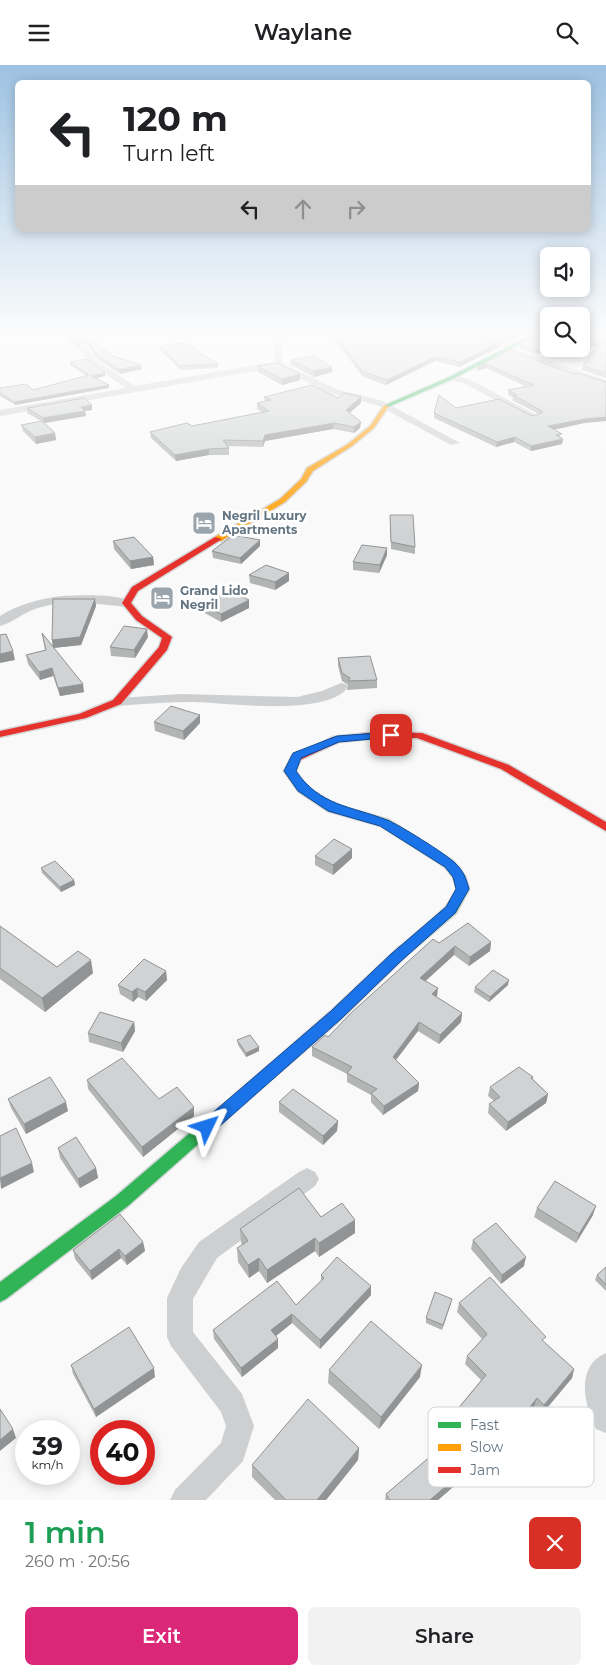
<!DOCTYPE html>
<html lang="en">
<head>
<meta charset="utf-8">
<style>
	body { margin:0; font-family:Montserrat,sans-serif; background:#f2f2f2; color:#202124; height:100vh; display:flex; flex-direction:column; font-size:19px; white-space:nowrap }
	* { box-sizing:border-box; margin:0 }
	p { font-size:16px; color:#757577 }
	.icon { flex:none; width:28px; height:28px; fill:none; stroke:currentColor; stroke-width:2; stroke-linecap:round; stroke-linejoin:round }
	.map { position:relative; height:1435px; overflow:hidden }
	.side { display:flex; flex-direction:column; background:#fff; flex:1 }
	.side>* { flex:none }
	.banner { position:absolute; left:15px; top:15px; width:576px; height:152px; border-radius:8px; box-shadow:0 2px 12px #0003; background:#fff; color:#202124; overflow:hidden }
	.buttons { position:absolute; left:540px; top:182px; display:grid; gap:10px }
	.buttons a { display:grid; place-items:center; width:50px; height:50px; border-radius:8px; background:#fff; box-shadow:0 2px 12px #0003; font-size:25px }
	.speed { position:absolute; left:15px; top:1355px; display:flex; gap:10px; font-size:25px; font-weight:700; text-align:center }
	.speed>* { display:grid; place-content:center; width:65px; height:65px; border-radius:50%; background:#fff; box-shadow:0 2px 12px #0003; line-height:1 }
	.speed small { font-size:12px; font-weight:400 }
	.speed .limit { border:8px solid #d22; background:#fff; color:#111 }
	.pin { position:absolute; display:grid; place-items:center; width:42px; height:42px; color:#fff; margin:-21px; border-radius:10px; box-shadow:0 2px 8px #0006 }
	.me { position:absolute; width:55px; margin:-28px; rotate:49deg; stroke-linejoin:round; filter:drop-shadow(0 0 4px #0008) }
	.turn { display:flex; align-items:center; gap:18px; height:105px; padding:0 25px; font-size:22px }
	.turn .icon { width:65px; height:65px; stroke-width:2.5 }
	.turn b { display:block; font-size:35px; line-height:42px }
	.lanes { display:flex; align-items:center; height:48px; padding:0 25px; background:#0003; justify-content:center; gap:25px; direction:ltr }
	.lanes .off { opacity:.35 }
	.round { display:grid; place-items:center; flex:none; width:52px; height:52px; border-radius:8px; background:#f2f2f2 }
	.summary { display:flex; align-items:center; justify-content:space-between; height:85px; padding:0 25px }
	h1 { font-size:30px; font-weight:600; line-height:38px; color:#1e9e55 }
	.action { display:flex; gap:10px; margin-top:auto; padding:10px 25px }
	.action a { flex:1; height:58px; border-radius:8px; background:#db2777; color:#fff; font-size:20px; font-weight:600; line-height:58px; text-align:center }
	.action a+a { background:#f2f2f2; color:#202124 }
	header { display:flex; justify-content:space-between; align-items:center; height:65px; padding:0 25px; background:#fff; font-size:22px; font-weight:600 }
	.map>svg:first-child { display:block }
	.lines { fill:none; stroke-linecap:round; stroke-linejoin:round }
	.fast-casing { stroke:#d5d6d7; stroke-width:3 }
	.slow-casing { stroke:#d5d6d7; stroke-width:3 }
	.jam-casing { stroke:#d5d6d7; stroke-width:3 }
	.street { fill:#cecfd0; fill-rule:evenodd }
	.fast { fill:#30b455; fill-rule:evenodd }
	.slow { fill:#ff9f0a; fill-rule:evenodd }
	.jam { fill:#e5322d; fill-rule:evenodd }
	.wall { fill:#b3b5b5 }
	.shaded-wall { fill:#929394 }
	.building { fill:#d0d2d3; stroke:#929394 }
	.route { fill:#1a73e8; stroke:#114b97 }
	.labels { text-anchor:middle; stroke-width:5; stroke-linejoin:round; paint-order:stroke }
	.far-poi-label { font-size:12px; font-weight:bold; fill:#657683; stroke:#fff; text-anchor:start }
	.key { fill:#fff; stroke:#d1d6da; stroke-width:1 }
	.key-label { font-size:14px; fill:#657683 }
</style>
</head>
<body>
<header><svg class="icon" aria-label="menu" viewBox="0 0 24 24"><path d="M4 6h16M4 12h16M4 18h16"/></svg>Waylane<svg class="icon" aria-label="search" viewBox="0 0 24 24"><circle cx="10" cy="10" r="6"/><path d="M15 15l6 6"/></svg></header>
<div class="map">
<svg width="606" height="1435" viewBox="0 0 606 1435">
	<rect width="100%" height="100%" fill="#f9f9f9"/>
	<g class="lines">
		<!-- fast casing -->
		<g class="fast-casing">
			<g id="fast">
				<path d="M535 268H542L453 314 388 342 383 341 449 312Z"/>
				<path d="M296 690 301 693 296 706 306 722 336 740 389 755 453 796 465 811 469 824 456 848 409 888 404 890 399 888 397 885 446 842 457 824 453 812 445 802 381 761 328 746 298 726 284 706 292 691Z"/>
				<path d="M252 1017 257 1019 260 1023 257 1027 128 1141 6 1234 0 1237V1217L116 1131 247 1019Z"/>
			</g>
		</g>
		<!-- slow casing -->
		<g class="slow-casing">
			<path id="slow" d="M384 340 389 341 374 363 352 381 313 406 306 417 285 437 221 476H215V472L280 434 301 414 307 403 348 379 370 361Z"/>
		</g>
		<!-- jam casing -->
		<g class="jam-casing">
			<g id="jam">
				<path d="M215 472 222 474 138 526 131 538 142 551 172 572 167 585 121 639 86 653 0 672V666L79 649 113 635 159 582 162 573 136 555 122 538 132 522Z"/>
				<path d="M377 667 422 668 509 700 606 757V766L501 704 417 673H377L339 677 300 695H292L291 693 333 672Z"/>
				<path d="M404 880 409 882 411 885 409 888 341 954 257 1027 252 1029 247 1027 244 1023 247 1019 331 946 399 882Z"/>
			</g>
		</g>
		<!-- street -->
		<g class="street">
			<path d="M284 268H292L282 281V298L336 324 383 336 460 378 451 380 377 340 330 328 277 302 0 351V345L126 323 90 299 79 283 80 281H86L96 295 135 321 274 297V281Z"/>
			<path d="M461 268H475L512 278V283L606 315V321L504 286V281Z"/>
			<path d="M451 310 469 314 540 352 532 354 463 318 448 315V311Z"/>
			<path d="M61 531C75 530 124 528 132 538L126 542C96 539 64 534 35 544 23 548 12 558 0 561V551C19 539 39 534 61 531Z"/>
			<path d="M341 618 346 619 348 622C327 652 228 638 194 637 168 637 143 639 117 641L110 637 117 633 181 629 297 632 322 626Z"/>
			<path d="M307 1103 315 1107 319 1114 315 1121 217 1193 193 1234V1267L242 1329 254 1361 243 1396 206 1435H170L175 1425 221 1378 226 1361 221 1347 171 1281 167 1272V1233L181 1203 199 1177 299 1107Z"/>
			<path d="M606 1288V1368L596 1364C584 1340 575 1301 606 1288Z"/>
		</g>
		<!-- fast -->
		<use href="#fast" class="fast"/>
		<!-- slow -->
		<use href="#slow" class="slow"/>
		<!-- jam -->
		<use href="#jam" class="jam"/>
	</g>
	<!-- wall -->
	<g class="wall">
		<path d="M82 268 113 291 142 304 120 309 97 294 88 280 80 279 77 283 66 273V269Z"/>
		<path d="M268 268H282L280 271 268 270Z"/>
		<path d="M292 268H308L301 271H292Z"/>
		<path d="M330 268H461L500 282 459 302 435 296 386 320 362 311Z"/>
		<path d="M483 268H526L511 276Z"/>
		<path d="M541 268 536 289 520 284V279Z"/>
		<path d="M606 268V313L582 305 583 301Z"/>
		<path d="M160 281 218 299V303L181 305 160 285Z"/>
		<path d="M509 285 576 310 584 358 554 365 563 374 562 379 531 386 514 377 496 382 434 353V348L456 343 532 351 539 349 512 335 513 333 508 330V325L527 322 486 303 477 306 478 302Z"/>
		<path d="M291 295 332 307 314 312 291 300Z"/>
		<path d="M70 297 105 308V311L96 313 109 320V323L15 340 0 331V323L33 325 86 311 70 300Z"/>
		<path d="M257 301 300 309V315L282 320 258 307Z"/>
		<path d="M264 332 338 333 361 338 349 348 360 363 354 368 333 364 265 376 263 382 227 381 229 383V390H209L176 396 151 373 150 367 192 361 262 347 257 344V338L265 337Z"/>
		<path d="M27 343 92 345 85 346 86 351 44 358 55 368 56 375 36 379 23 366 21 360 41 356 27 348Z"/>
		<path d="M390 450 415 482V489L391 484Z"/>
		<path d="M113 476 153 492 154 500 131 504 114 484Z"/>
		<path d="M260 481 241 499 213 493 212 486Z"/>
		<path d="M387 483V490L379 508 353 505V497Z"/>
		<path d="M289 508V516L275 525 250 518 249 510Z"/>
		<path d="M95 534 96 541 81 580 53 583 84 627 60 631 53 611 40 615 28 599 26 590 45 585 42 568 53 582 52 575Z"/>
		<path d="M202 539 249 543 221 557 203 547Z"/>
		<path d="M148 572 135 593 111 591 110 582Z"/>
		<path d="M338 593 377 615V623L347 625 348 620 342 616 338 601Z"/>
		<path d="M200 650V658L184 675 155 666 154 657Z"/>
		<path d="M352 784V793L333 810 315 800V791Z"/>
		<path d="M41 803 74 815 75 820 61 827 42 808Z"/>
		<path d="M0 861 57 902 93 908 45 947 0 914Z"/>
		<path d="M491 877 490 886 469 901 454 890 425 916 437 932 462 948 461 957 439 979 418 966 396 995 419 1018 418 1026 383 1050 371 1037V1030L347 1017V1009L312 991V982L328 972 439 878Z"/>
		<path d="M166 906 167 915 146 936 138 932 133 937 120 929 118 920Z"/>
		<path d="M508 920 489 937 474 927 475 922Z"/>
		<path d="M134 957 135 966 123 987 89 977 88 968Z"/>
		<path d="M237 975 259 982V986L246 992 238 980Z"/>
		<path d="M533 1012V1014L548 1029 546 1038 506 1066 488 1048 489 1039 494 1036 488 1031 490 1022Z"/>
		<path d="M87 1015 159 1034 194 1051 143 1092 88 1024Z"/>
		<path d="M8 1034 68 1046 26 1069 11 1043Z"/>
		<path d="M279 1037 338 1056 337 1066 323 1080 279 1047Z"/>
		<path d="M58 1083 96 1103 98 1113 80 1123 60 1093Z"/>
		<path d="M537 1143 593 1150 576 1178 534 1152Z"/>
		<path d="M321 1152 355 1155V1168L319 1192 315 1186 267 1218 259 1206 249 1213 238 1197 237 1183 243 1180 241 1178 240 1164Z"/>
		<path d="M473 1175 524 1201 501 1219 471 1184Z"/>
		<path d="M143 1177 145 1186 127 1200 121 1193 92 1215 75 1194 73 1185Z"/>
		<path d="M606 1202V1226L595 1215 597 1210Z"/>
		<path d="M321 1210 371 1230 320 1284 292 1258 276 1271 278 1274V1283L242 1312 214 1274 213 1265 296 1240 321 1216Z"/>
		<path d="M451 1238 442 1265 426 1258V1253Z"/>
		<path d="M459 1238 544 1277 574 1304 572 1313 542 1349 534 1342 474 1418 467 1410 438 1435H385L386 1429 440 1383 435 1378 436 1370 481 1315 465 1299 467 1291 482 1274 457 1247Z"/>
		<path d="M71 1300 155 1312 96 1352 73 1309Z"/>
		<path d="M329 1305 420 1312 379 1364 328 1318Z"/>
		<path d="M359 1383 358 1395 326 1435H275L252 1412V1400Z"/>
	</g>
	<!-- shaded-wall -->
	<g class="shaded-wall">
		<path d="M301 268H308L301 271Z"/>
		<path d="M518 268H526L511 276 512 272Z"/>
		<path d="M80 275V279L77 283V279Z"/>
		<path d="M600 276 599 280 581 283V279Z"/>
		<path d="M500 277V282L459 302 460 297Z"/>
		<path d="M549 283V284H574L536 289V285Z"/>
		<path d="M435 292V296L386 320 387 315Z"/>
		<path d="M486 299V303L477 306 478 302Z"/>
		<path d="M141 300 142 304 120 309 119 305Z"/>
		<path d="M332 302V307L314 312V306Z"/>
		<path d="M105 308V311L91 314V311Z"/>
		<path d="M300 309V315L282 320V314Z"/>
		<path d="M109 320V323L15 340 14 337Z"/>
		<path d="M361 332V338L346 351V345Z"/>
		<path d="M92 340V345L85 346 86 351 44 358 43 353 81 342Z"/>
		<path d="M606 352V356L584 358 547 366 548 361 585 354Z"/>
		<path d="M361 357 360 363 354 368V362Z"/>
		<path d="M334 358 333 364 265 376 263 382V376L265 370Z"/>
		<path d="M55 368 56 375 36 379 35 372Z"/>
		<path d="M515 372 514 377 496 382 497 377Z"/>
		<path d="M563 374 562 379 531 386V381Z"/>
		<path d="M209 384V390L176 396 175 390Z"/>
		<path d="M260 475V481L241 499 240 493Z"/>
		<path d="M387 483V490L379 508 380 500Z"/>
		<path d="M153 492 154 500 131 504 130 496Z"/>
		<path d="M289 508V516L275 525V517Z"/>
		<path d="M95 534 96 541 81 580 53 583 52 575Z"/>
		<path d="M249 535V543L221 557V549Z"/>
		<path d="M147 564 148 572 135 593 134 585Z"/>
		<path d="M13 586 15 595 0 598V589Z"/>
		<path d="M52 603 53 611 40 615 39 607Z"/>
		<path d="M83 619 84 627 60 631 58 623Z"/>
		<path d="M200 650V658L184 675 183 666Z"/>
		<path d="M352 784V793L333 810V800Z"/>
		<path d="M74 815 75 820 61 827 60 822Z"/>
		<path d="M491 877 490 886 469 901 470 892Z"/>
		<path d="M455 881 454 890 419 922 420 913Z"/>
		<path d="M91 895 93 908 45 947 42 933Z"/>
		<path d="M166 906 167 915 146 936 145 927Z"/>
		<path d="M509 915 508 920 489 937 490 932Z"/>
		<path d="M137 923 138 932 133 937 132 927Z"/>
		<path d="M438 923 437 932 432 929Z"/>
		<path d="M462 948 461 957 439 979 440 970Z"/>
		<path d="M134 957 135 966 123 987 121 978Z"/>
		<path d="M419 957 418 966 392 1000 393 992Z"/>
		<path d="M259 982V986L246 992V988Z"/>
		<path d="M419 1018 418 1026 383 1050 384 1041Z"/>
		<path d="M548 1029 546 1038 506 1066 508 1057Z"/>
		<path d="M66 1037 68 1046 26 1069 24 1059Z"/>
		<path d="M194 1042V1051L143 1092 142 1082Z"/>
		<path d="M338 1056 337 1066 323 1080V1071Z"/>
		<path d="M32 1098 34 1107 1 1124 0 1113Z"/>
		<path d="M96 1103 98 1113 80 1123 78 1114Z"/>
		<path d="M596 1141 593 1150 576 1178 579 1169Z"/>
		<path d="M355 1155V1168L319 1192V1178Z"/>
		<path d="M315 1173V1186L267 1218V1205Z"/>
		<path d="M143 1177 145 1186 127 1200 125 1191Z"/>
		<path d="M119 1184 121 1193 92 1215 90 1206Z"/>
		<path d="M526 1192 524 1201 501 1219 502 1210Z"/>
		<path d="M259 1193V1206L249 1213 248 1200Z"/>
		<path d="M371 1221V1230L320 1284V1275Z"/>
		<path d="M452 1234 451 1238 442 1265 443 1260Z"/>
		<path d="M292 1249V1258L272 1274 271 1265Z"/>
		<path d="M278 1274V1283L242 1312 241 1303Z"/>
		<path d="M422 1300 420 1312 379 1364 381 1352Z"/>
		<path d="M154 1303 155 1312 96 1352 94 1344Z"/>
		<path d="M574 1304 572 1313 542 1349 544 1340Z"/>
		<path d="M537 1333 534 1342 474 1418 476 1410Z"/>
		<path d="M13 1364 16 1373 0 1386V1375Z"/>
		<path d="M359 1383 358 1395 326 1435H317Z"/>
		<path d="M468 1402 467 1410 438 1435H430Z"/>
	</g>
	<!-- building -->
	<g class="building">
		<path d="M66 268H82L113 291 141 300 119 305 97 290 87 276 80 275 77 279 66 269Z"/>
		<path d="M333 268H461L465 270 471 268 500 277 460 297 435 292 387 315 362 306Z"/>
		<path d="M499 268H518L512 272Z"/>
		<path d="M541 268H549V283L536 285 520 279Z"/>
		<path d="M581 268H606V308L583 301 600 276 581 279Z"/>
		<path d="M185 278 218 299 180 301 160 281Z"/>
		<path d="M509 285 576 310 577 308 606 317V352L585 354 548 361 562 369 556 370 563 374 531 381 515 372 497 377 434 348 439 330 456 343 499 334 532 351 542 348V346L513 330H517L508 325 534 320 486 299 478 302Z"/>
		<path d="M314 291 332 302 314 306 291 295Z"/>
		<path d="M86 294 105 308 91 311 109 320 14 337 0 328V323L26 319 33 325 89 310 70 297Z"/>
		<path d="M277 298 300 309 282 314 257 301Z"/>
		<path d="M312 320 338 333 344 328 361 332 346 345 361 357 354 362 334 358 265 370 263 376 223 375 229 383 209 384 175 390 150 367 187 358 192 361 269 346 257 338 271 335 264 332Z"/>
		<path d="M84 333 92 340 81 342 85 346 43 353 27 343Z"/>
		<path d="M42 356 55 368 35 372 21 360Z"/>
		<path d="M390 450H413L415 482 391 477Z"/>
		<path d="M233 470 260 475 240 493 212 486Z"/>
		<path d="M134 472 153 492 130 496 113 476Z"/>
		<path d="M362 480 387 483 380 500 353 497Z"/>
		<path d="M266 500 289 508 275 517 249 510Z"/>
		<path d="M231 526 249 535 221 549 202 539Z"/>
		<path d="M53 534H95L80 572 52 575Z"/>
		<path d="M124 561 147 564 134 585 110 582Z"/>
		<path d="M42 568 83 619 58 623 52 603 39 607 26 590 46 585Z"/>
		<path d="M6 569 13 586 0 589V570Z"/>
		<path d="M370 591 377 615 348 616 350 613 342 608 338 593Z"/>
		<path d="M171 641 200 650 183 666 154 657Z"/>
		<path d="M334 774 352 784 333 800 315 791Z"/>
		<path d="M55 796 74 815 60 822 41 803Z"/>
		<path d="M468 858 491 877 470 892 455 881 420 913 438 923 432 929 462 948 440 970 419 957 393 992 419 1018 384 1041 371 1028 377 1024 347 1008 352 1002 312 982 325 970 328 972 351 948 433 874 439 878Z"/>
		<path d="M0 861 57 902 78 886 91 895 42 933 0 903Z"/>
		<path d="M144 894 166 906 145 927 137 923 132 927 118 920Z"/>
		<path d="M493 905 509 915 490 932 475 922Z"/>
		<path d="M100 947 134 957 121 978 88 968Z"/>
		<path d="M250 970 259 982 246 988 237 975Z"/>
		<path d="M122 993 159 1034 177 1022 194 1042 142 1082 87 1015Z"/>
		<path d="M519 1002 533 1012 531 1013 548 1029 508 1057 489 1039 500 1032 490 1022Z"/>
		<path d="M50 1012 66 1037 24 1059 8 1034Z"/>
		<path d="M293 1024 338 1056 323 1071 279 1037Z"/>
		<path d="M16 1063 32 1098 0 1113V1071Z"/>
		<path d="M76 1072 96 1103 78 1114 58 1083Z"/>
		<path d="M555 1116 596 1141 579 1169 537 1143Z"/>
		<path d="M299 1123 321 1152 342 1138 355 1155 319 1178 315 1173 267 1205 259 1193 248 1200 237 1183 248 1176 240 1164Z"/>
		<path d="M120 1149 143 1177 125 1191 119 1184 90 1206 73 1185Z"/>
		<path d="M496 1158 526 1192 502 1210 473 1175Z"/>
		<path d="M337 1192 371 1221 320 1275 292 1249 271 1265 278 1274 241 1303 213 1265 277 1216 296 1240 324 1213 321 1210Z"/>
		<path d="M606 1202V1220L597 1210Z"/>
		<path d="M490 1212 546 1272 542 1275 574 1304 544 1340 537 1333 476 1410 468 1402 430 1435H390L386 1429 445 1379 436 1370 486 1310 467 1291 487 1269 459 1238Z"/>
		<path d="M435 1227 452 1234 443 1260 426 1253Z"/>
		<path d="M371 1256 422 1300 381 1352 329 1305Z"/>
		<path d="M129 1262 154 1303 94 1344 71 1300Z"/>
		<path d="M308 1334 359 1383 317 1435H286L252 1400Z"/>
		<path d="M0 1344 13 1364 0 1375Z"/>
	</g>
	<!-- sky -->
	<linearGradient id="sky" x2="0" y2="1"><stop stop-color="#9dc2e2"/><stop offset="0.57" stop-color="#fcfcfc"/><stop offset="1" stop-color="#fcfcfc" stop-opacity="0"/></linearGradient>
	<rect width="606" height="469" fill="url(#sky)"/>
	<!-- route -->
	<path class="route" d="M391 667 395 668V672L339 677 301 693 296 706C320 741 351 741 387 755 398 759 446 789 455 798 463 805 466 813 469 824L455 848 400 897 341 954 213 1067 207 1069 202 1067 199 1062 202 1057 331 946 391 889 446 842 456 824 453 812 445 802 380 761 328 746 298 726 284 706 293 688 337 671Z"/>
	<!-- icons -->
	<defs>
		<g id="hotel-square" transform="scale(1.25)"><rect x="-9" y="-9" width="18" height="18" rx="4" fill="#99a4ac" stroke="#fff"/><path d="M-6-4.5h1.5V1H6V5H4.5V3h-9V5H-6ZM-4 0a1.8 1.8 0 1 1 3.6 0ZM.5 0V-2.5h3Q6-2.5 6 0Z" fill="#fff"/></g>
	</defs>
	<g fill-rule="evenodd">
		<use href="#hotel-square" x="204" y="458"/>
		<use href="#hotel-square" x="162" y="533"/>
	</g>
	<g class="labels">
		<!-- far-poi labels -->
		<g class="far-poi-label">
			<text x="222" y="455">Negril Luxury<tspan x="222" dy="14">Apartments</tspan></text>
			<text x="180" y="530">Grand Lido<tspan x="180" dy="14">Negril</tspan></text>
		</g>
	</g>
	<!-- legend -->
	<rect x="428" y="1342" width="166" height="80" rx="8" class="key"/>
	<rect x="438" y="1357" width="23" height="6" fill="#30b455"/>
	<rect x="438" y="1379" width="23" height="7" fill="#ff9f0a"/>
	<rect x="438" y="1402" width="23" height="6" fill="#e5322d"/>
	<g class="key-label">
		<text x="470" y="1365">Fast</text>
		<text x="470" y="1387">Slow</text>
		<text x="470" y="1410">Jam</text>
	</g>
</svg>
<div class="buttons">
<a><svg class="icon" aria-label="sound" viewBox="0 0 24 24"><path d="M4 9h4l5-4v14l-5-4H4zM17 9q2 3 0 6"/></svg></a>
<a><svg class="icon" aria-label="search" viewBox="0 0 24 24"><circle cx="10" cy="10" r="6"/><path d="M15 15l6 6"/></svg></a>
</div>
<div class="speed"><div>39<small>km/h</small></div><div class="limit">40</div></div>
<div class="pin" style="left:391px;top:670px;background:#d93025"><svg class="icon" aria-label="arrive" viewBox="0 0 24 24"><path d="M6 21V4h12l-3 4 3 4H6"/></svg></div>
<svg class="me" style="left:207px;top:1062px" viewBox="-20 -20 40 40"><path d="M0-17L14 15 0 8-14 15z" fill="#1a73e8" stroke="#fff" stroke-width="4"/></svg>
<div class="banner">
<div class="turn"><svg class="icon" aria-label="left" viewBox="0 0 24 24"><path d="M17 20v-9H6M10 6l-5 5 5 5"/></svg><div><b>120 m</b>Turn left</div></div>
<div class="lanes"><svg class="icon" aria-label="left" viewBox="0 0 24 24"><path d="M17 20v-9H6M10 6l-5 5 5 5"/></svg><svg class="icon off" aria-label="ahead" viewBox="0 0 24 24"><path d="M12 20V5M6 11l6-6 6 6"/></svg><svg class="icon off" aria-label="right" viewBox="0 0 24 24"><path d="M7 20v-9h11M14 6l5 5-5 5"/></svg></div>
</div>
</div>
<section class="side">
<div class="summary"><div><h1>1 min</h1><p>260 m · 20:56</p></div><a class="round" style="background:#d93025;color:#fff"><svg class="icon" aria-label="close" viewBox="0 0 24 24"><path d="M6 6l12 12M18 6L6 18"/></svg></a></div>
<div class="action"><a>Exit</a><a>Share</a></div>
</section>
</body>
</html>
